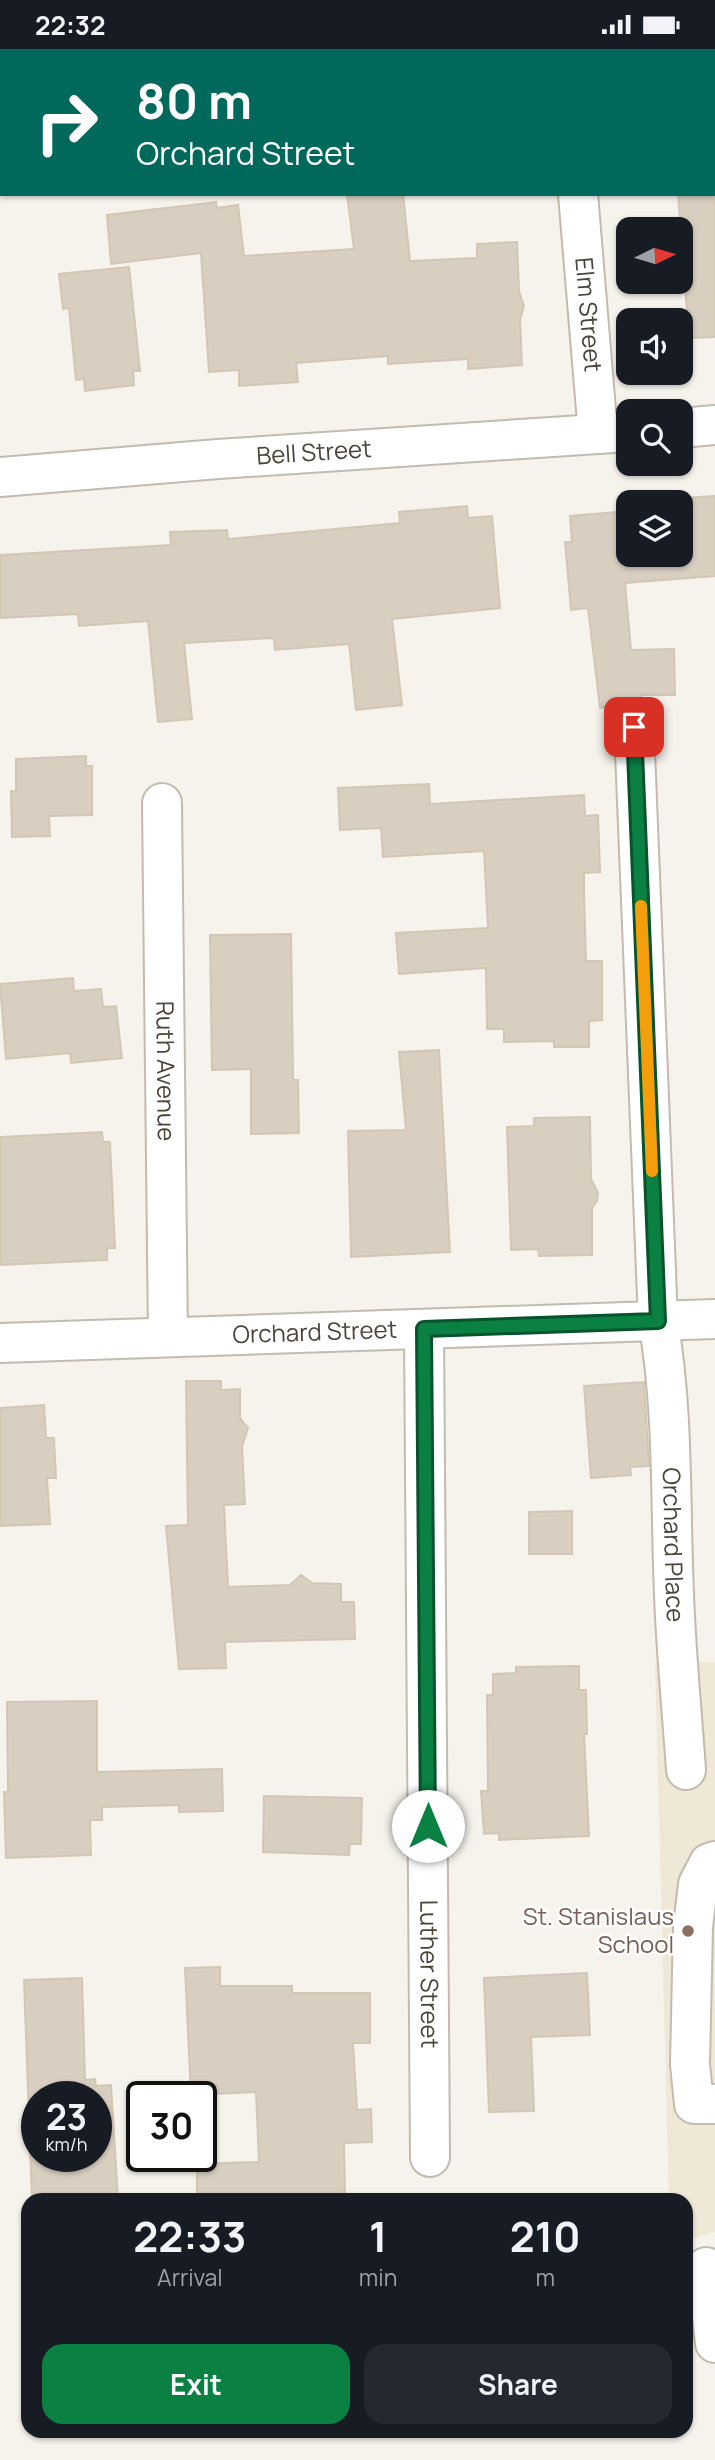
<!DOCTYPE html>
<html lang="en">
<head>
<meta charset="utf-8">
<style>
	body { margin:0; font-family:Manrope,sans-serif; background:#242831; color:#f1f3f6; height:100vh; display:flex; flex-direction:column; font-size:26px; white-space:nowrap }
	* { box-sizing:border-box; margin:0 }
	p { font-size:23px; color:#9ea1a6 }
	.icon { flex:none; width:38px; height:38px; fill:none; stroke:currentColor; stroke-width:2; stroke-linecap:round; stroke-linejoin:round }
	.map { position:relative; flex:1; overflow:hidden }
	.side { position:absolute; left:21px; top:2144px; width:672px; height:245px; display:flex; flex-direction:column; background:#171b24; border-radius:21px; box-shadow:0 2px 5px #0004 }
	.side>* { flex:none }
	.top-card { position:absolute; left:0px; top:0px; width:716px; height:147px; box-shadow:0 2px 5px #0004; background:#00695c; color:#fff; overflow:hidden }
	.needle { width:46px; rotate:85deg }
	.fabs { position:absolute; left:616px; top:168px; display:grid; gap:14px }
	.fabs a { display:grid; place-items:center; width:77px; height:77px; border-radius:14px; background:#171b24; box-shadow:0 2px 5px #0004; font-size:35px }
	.speed { position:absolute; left:21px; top:2032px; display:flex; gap:14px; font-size:35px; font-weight:700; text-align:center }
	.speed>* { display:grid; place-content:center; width:91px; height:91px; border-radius:50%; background:#171b24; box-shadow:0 2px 5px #0004; line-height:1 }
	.speed small { font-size:18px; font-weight:400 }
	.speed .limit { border:4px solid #111; border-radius:10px; background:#fff; color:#111 }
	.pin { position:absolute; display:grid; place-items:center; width:60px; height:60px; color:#fff; margin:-30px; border-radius:14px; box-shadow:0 4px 10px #0006 }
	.me { position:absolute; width:77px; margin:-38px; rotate:0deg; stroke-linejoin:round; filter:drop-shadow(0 0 5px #0008) }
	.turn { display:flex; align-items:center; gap:24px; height:147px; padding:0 21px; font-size:32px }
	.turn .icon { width:91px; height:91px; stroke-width:2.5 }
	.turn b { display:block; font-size:49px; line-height:60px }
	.eta { display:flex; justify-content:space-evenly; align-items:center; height:119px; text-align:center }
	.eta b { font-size:42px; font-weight:700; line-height:49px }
	.button { display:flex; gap:14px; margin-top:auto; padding:14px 21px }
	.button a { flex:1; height:80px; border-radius:21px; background:#0b8043; color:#fff; font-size:28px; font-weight:700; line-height:80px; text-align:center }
	.button a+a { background:#242831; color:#f1f3f6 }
	.status { display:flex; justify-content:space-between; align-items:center; height:49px; padding:0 35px; background:#171b24; direction:ltr }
	.status svg { height:19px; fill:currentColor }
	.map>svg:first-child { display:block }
	.education { fill:#efe8d6 }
	.building { fill:#d8cfc1; stroke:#d3c7b4; stroke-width:2; fill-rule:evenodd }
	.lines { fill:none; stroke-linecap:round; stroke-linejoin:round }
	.minor-casing { stroke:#c2bbae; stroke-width:42 }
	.minor { stroke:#fff; stroke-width:38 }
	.route-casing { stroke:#07532c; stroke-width:18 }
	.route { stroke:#0b8043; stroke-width:12 }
	.slow { stroke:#f59e0b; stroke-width:12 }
	.education-dot { fill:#8d6e63; stroke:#fff; stroke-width:2.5 }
	.labels { text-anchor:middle; stroke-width:5; stroke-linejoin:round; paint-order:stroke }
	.street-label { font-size:24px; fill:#4b4439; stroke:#fff }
	.education-label { font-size:24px; fill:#785e54; stroke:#fff; text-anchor:end }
</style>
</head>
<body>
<div class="status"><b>22:32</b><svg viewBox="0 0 49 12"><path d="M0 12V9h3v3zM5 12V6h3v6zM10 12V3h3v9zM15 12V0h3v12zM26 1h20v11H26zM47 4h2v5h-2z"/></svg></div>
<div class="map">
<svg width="715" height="2411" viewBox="0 0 715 2411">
	<rect width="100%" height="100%" fill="#f6f3ec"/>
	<!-- education -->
	<path class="education" d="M655 1613H715V2183L686 2192V2151H669Z"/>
	<!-- building -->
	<g class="building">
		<path d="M347 145H403L410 212 477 209V195L517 193 519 242 524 257 520 271 522 316 468 320V310L388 315V307L296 314 298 333 239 337V321L209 323 201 204 111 215 107 166 216 153 217 159 238 156 244 207 354 200Z"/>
		<path d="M678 145H715V288L689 289Z"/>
		<path d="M129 218 140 322H133L134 336 85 342 84 330 76 331 69 259 63 260 59 225Z"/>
		<path d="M715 447V527L625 534 631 601 674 600 675 646H641L642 654 600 659 588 559 571 561 565 493H572L570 467 628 462V506H681V453H666V450Z"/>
		<path d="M467 457 468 469 492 467 500 559 392 570 402 656 356 661 349 595 275 601 274 589 184 594 192 670 158 673 148 572 79 577 78 565 0 569V506L171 496 170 483 227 481 228 490 400 474 399 463Z"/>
		<path d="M86 707V717H92V766L49 767 50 787 12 788 11 742H16V710Z"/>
		<path d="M429 735 430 755 584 746 585 767 598 766 600 823 584 824V846L586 912H602V971L589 972V998H554V992L504 993V980H487L486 919 399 925 396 884 488 879 484 802 383 808 381 779 340 781 338 739Z"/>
		<path d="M291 885 293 1031H298L299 1084 251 1085V1020L212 1021 210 886Z"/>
		<path d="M73 929 74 942 101 940 103 958 116 957 122 1009 71 1014 70 1004 6 1010 0 935Z"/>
		<path d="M439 1001 450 1203 351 1208 348 1082 406 1081 399 1003Z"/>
		<path d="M590 1068 591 1130 598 1144 597 1152 592 1159V1206L539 1207 538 1200 511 1201 507 1078 534 1077V1069Z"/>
		<path d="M102 1083 103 1093H110L115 1199H107V1211L0 1216V1088Z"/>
		<path d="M186 1332H221V1341L240 1340V1369L248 1379 242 1398 245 1455 224 1456 228 1538 290 1536 301 1526 312 1534 341 1535V1553H354L355 1590 225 1593 226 1619 179 1620 166 1477 188 1476Z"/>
		<path d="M644 1333 649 1417 630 1418 631 1426 591 1429 584 1337Z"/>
		<path d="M44 1356 46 1389H54L56 1429H47L50 1475 0 1477V1359Z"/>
		<path d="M572 1462V1505H529V1463Z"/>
		<path d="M579 1617V1641H586L587 1685H584L589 1787 499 1791V1784L484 1785 481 1742H488L487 1646H493V1625L516 1624V1618Z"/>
		<path d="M97 1652V1723L222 1720 223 1762 179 1763V1756L102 1758V1771H90L91 1806 6 1809 4 1743H8L7 1653Z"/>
		<path d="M264 1747 362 1749 361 1795H350L349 1806 263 1803Z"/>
		<path d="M220 1918V1937H292V1944H370V1994H353L357 2061 371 2060 372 2093 344 2094 345 2151H197V2115L259 2113 256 2043 191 2046 185 1919Z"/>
		<path d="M587 1924 590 1986 531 1988 534 2062 489 2063 484 1929Z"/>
		<path d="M82 1929 85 2031 95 2030 96 2037 111 2036 118 2151H32L24 1931ZM37 2048H96V2107H37Z"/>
	</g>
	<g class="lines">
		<!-- minor casing -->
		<g class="minor-casing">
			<g id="minor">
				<path d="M208 0V2"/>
				<path d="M565 0V2"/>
				<path id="s1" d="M578 145 598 385"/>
				<path d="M681 379 715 376"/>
				<path id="s2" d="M0 428 218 410 628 383"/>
				<path id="s3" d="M634 678 658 1272C674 1362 670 1454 674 1545 676 1604 682 1662 686 1721"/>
				<path id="s4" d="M162 754 168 1288"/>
				<path id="s5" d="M424 1281 430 2108"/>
				<path id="s6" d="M0 1294 715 1270"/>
				<path d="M715 1812 709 1814 698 1835 693 1878 690 2015 694 2055H715"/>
				<path d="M706 2218 715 2294"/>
			</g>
		</g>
		<!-- minor -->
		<use href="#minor" class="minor"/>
	</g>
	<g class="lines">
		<!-- route casing -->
		<g class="route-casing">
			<path id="route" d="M428 1777 424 1280 658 1272 634 678"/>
		</g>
		<!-- route -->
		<use href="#route" class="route"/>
		<!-- slow -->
		<path class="slow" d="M641 857 652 1122"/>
	</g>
	<!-- markers -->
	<circle class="education-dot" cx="688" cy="1882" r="7"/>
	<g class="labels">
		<!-- street labels -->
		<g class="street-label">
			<text dy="8" stroke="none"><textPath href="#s1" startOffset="121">Elm Street</textPath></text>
			<text dy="8" stroke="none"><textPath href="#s2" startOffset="315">Bell Street</textPath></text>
			<text dy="8" stroke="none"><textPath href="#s4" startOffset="268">Ruth Avenue</textPath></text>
			<text dy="8" stroke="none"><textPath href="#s6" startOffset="315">Orchard Street</textPath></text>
			<text dy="8" stroke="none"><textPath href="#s3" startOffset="819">Orchard Place</textPath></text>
			<text dy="8" stroke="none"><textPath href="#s5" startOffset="644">Luther Street</textPath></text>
		</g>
		<!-- education labels -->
		<g class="education-label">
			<text x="674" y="1876">St. Stanislaus<tspan x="674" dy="28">School</tspan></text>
		</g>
	</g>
</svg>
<div class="fabs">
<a><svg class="needle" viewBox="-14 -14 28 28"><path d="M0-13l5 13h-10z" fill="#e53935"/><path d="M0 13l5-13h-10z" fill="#9ea1a6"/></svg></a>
<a><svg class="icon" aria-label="sound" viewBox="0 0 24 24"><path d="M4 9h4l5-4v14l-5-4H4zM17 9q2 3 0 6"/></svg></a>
<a><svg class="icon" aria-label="search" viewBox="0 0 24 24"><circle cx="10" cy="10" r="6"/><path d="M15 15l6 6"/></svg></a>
<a><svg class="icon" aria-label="layers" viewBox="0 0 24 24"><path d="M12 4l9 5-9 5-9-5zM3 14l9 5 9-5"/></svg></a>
</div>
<div class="speed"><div>23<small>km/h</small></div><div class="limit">30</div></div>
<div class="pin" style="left:634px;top:678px;background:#d93025"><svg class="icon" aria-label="arrive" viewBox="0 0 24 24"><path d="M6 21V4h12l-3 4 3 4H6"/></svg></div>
<svg class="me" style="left:428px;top:1777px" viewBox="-20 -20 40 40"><circle r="19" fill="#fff"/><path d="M0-13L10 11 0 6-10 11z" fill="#0b8043"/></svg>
<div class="top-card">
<div class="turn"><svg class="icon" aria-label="right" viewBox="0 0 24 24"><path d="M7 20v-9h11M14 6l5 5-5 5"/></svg><div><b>80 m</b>Orchard Street</div></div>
</div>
<section class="side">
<div class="eta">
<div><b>22:33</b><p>Arrival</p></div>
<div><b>1</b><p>min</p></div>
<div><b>210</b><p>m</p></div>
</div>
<div class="button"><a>Exit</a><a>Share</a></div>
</section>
</div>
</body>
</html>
